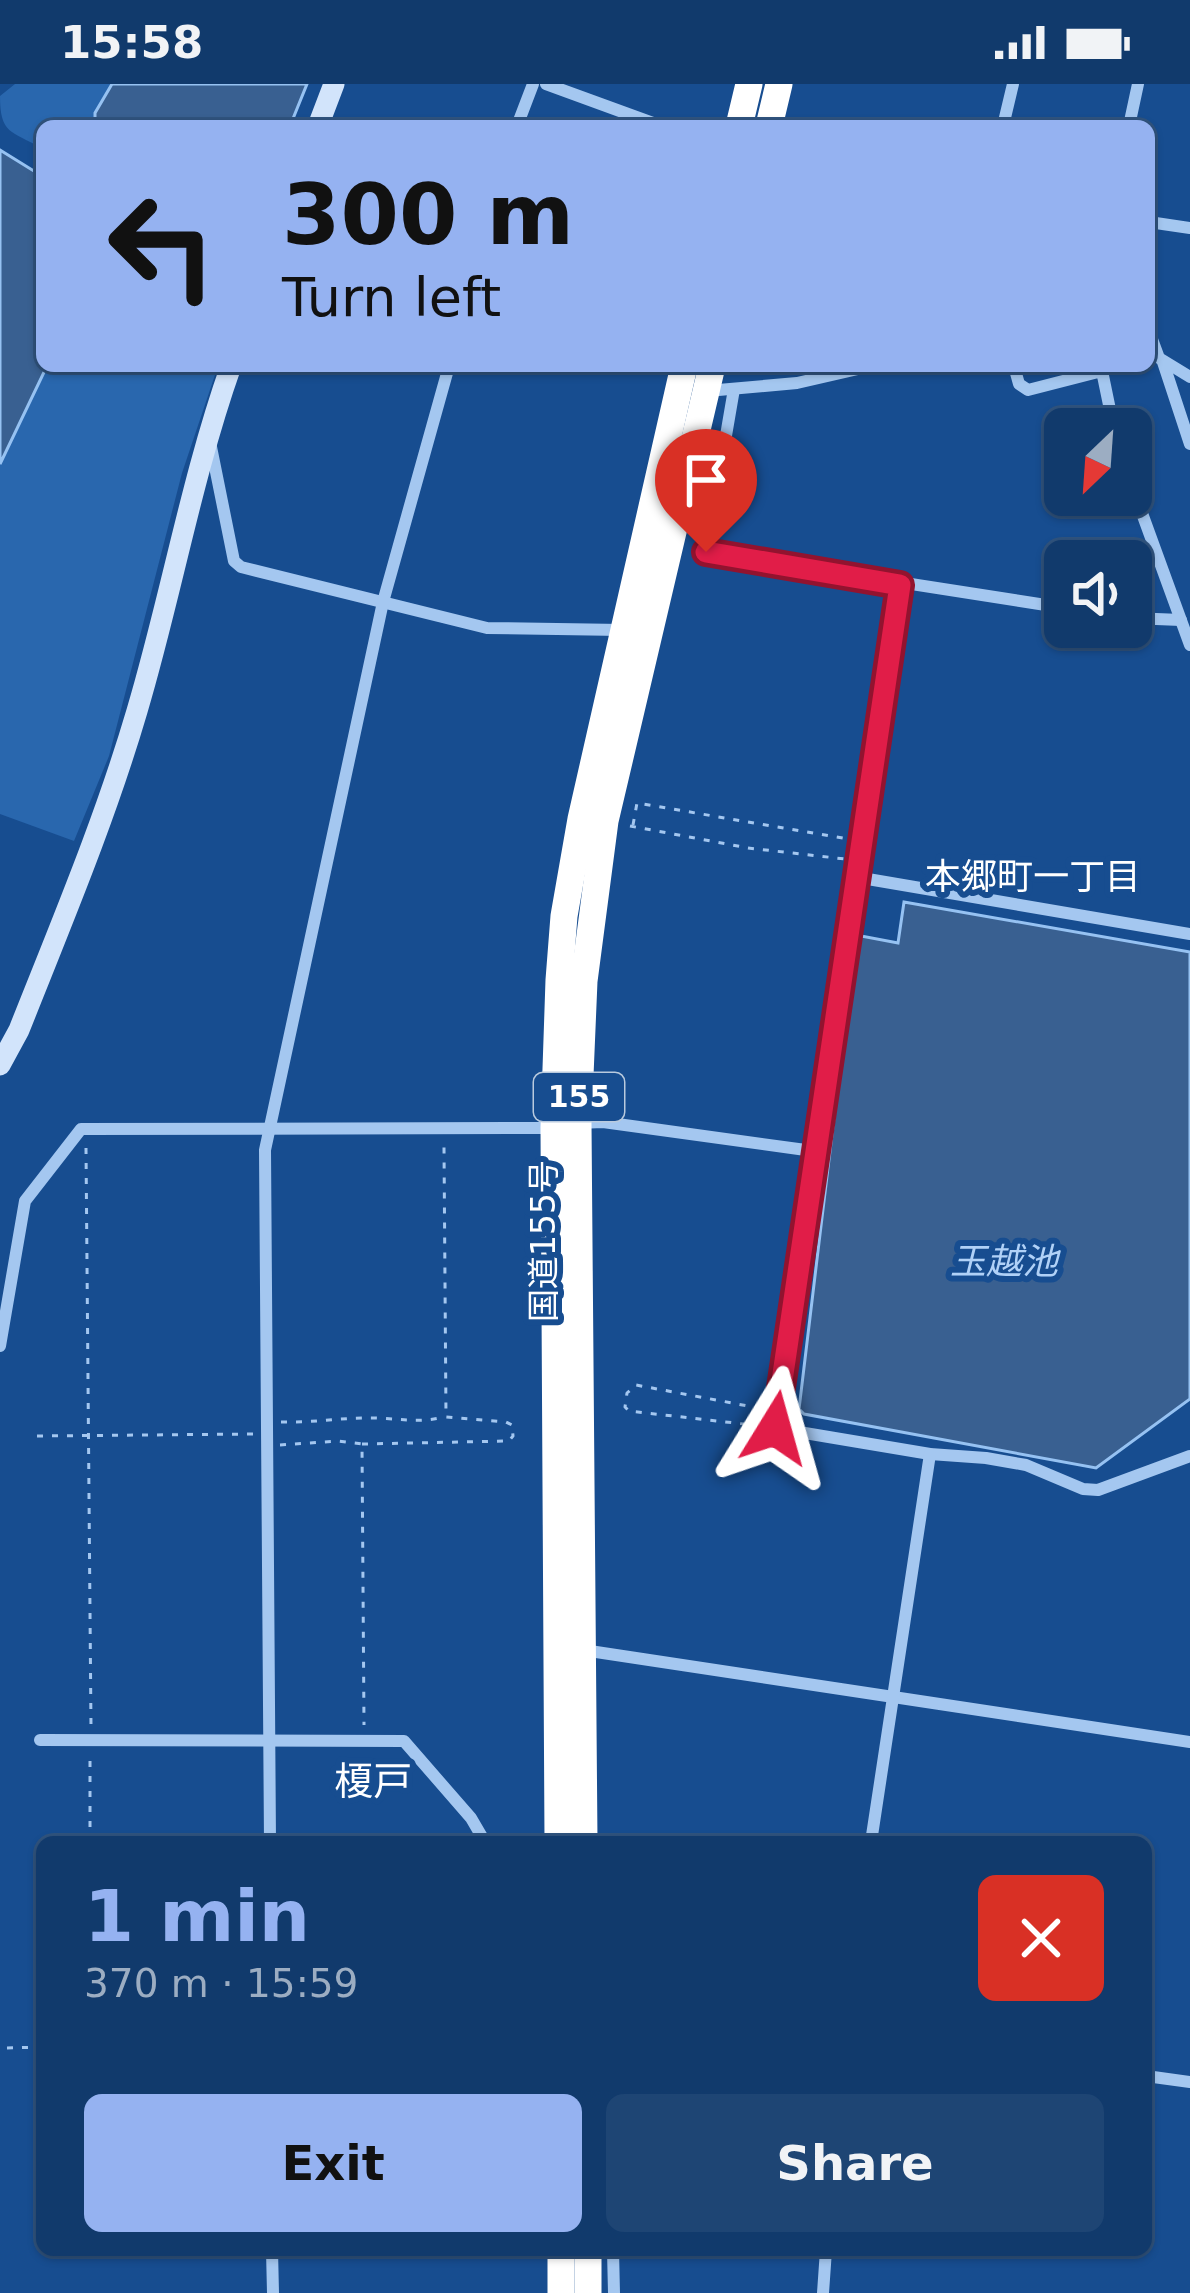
<!DOCTYPE html>
<html lang="en">
<head>
<meta charset="utf-8">
<style>
	body { margin:0; font-family:"DejaVu Sans","Noto Sans JP",sans-serif; background:#1e4574; color:#f1f3f6; height:100vh; display:flex; flex-direction:column; font-size:45px; white-space:nowrap }
	* { box-sizing:border-box; margin:0 }
	p { font-size:39px; color:#9cadc2 }
	.icon { flex:none; width:66px; height:66px; fill:none; stroke:currentColor; stroke-width:2; stroke-linecap:round; stroke-linejoin:round }
	.map { position:relative; flex:1; overflow:hidden }
	.drawer { position:absolute; left:36px; top:1752px; width:1116px; height:420px; display:flex; flex-direction:column; background:#113a6c; border-radius:18px; box-shadow:0 3px 9px #0004,0 0 0 3px #30547f }
	.drawer>* { flex:none }
	.top-card { position:absolute; left:36px; top:36px; width:1119px; height:252px; border-radius:18px; box-shadow:0 3px 9px #0004,0 0 0 3px #30547f; background:#95b2f1; color:#111; overflow:hidden }
	.needle { width:78px; rotate:205deg }
	.tools { position:absolute; left:1044px; top:324px; display:grid; gap:24px }
	.tools a { display:grid; place-items:center; width:108px; height:108px; border-radius:18px; background:#113a6c; box-shadow:0 3px 9px #0004,0 0 0 3px #30547f; font-size:60px }
	.pin { position:absolute; display:grid; place-items:center; width:102px; height:102px; color:#fff; margin:-123px -51px; border-radius:50% 50% 50% 0; rotate:-45deg; box-shadow:0 0 12px #0007 }
	.pin .icon { rotate:45deg }
	.me { position:absolute; width:132px; margin:-66px; rotate:8deg; stroke-linejoin:round; filter:drop-shadow(0 0 9px #0008) }
	.turn { display:flex; align-items:center; gap:42px; height:252px; padding:0 48px; font-size:54px }
	.turn .icon { width:156px; height:156px; stroke-width:2.5 }
	.turn b { display:block; font-size:84px; line-height:102px }
	.round { display:grid; place-items:center; flex:none; width:126px; height:126px; border-radius:18px; background:#1e4574 }
	.overview { display:flex; align-items:center; justify-content:space-between; height:204px; padding:0 48px }
	h1 { font-size:72px; font-weight:600; line-height:90px; color:#95b2f1 }
	.primary-button { display:flex; gap:24px; margin-top:auto; padding:24px 48px }
	.primary-button a { flex:1; height:138px; border-radius:18px; background:#95b2f1; color:#111; font-size:48px; font-weight:600; line-height:138px; text-align:center }
	.primary-button a+a { background:#1e4574; color:#f1f3f6 }
	.status { display:flex; justify-content:space-between; align-items:center; height:84px; padding:0 60px; background:#113a6c; direction:ltr }
	.status svg { height:33px; fill:currentColor }
	.map>svg:first-child { display:block }
	.green { fill:#2967ae }
	.water { fill:#396091; stroke:#96c2f2; stroke-width:3 }
	.lines { fill:none; stroke-linecap:round; stroke-linejoin:round }
	.path { stroke:#a4c7f0; stroke-width:3; stroke-dasharray:6 9; stroke-linecap:butt }
	.street { stroke:#a4c7f0; stroke-width:12 }
	.secondary { stroke:#d2e4fb; stroke-width:21 }
	.highway { stroke:#fff; stroke-width:27 }
	.route-casing { stroke:#92132f; stroke-width:30 }
	.route { stroke:#e11d48; stroke-width:21 }
	.labels { text-anchor:middle; stroke-width:12; stroke-linejoin:round; paint-order:stroke }
	.shield { fill:#174d90; stroke:#b9cade; stroke-width:3 }
	.shield-label { font-size:30px; font-weight:bold; fill:#fff }
	.street-label { font-size:33px; fill:#fff; stroke:#174d90 }
	.neighbourhood-label { font-size:36px; fill:#fff; stroke:#174d90 }
	.water-label { font-size:36px; font-style:italic; fill:#b0d1f7; stroke:#174d90 }
	.quarter-label { font-size:39px; fill:#fff; stroke:#174d90 }
</style>
</head>
<body>
<div class="status"><b>15:58</b><svg viewBox="0 0 49 12"><path d="M0 12V9h3v3zM5 12V6h3v6zM10 12V3h3v9zM15 12V0h3v12zM26 1h20v11H26zM47 4h2v5h-2z"/></svg></div>
<div class="map">
<svg width="1190" height="2209" viewBox="0 0 1190 2209">
	<rect width="100%" height="100%" fill="#174d90"/>
	<!-- green -->
	<g class="green">
		<path d="M15 0H112L95 29V42H42V64C11 47 0 50 0 12Z"/>
		<path d="M47 282H218L182 389 109 672 74 757 0 730V380Z"/>
	</g>
	<!-- water -->
	<g class="water">
		<path d="M112 0H307L290 42H95V29Z"/>
		<path d="M0 66 42 92V282H47L0 380Z"/>
		<path d="M904 818 1190 868V1315L1096 1384 804 1330 799 1325 856 851 898 859Z"/>
	</g>
	<g class="lines">
		<!-- path -->
		<g class="path">
			<path d="M633 741 637 719 848 755"/>
			<path d="M630 742 748 764 845 775"/>
			<path d="M86 1064 91 1643"/>
			<path d="M281 1338C313 1339 345 1333 377 1334 400 1335 421 1339 444 1333"/>
			<path d="M761 1342 629 1327 625 1323 627 1309 636 1301 764 1325"/>
			<path d="M37 1352 253 1350"/>
			<path d="M362 1360 509 1357 513 1352 512 1341 506 1338 446 1333 444 1063"/>
			<path d="M280 1361 338 1357 362 1360 364 1641"/>
			<path d="M90 1758V1670"/>
			<path d="M7 1964 42 1963"/>
		</g>
		<!-- street -->
		<g class="street">
			<path d="M546 0 661 42"/>
			<path d="M517 42 533 0"/>
			<path d="M1003 42 1013 0"/>
			<path d="M1129 42 1138 0"/>
			<path d="M1149 138 1190 144"/>
			<path d="M1149 247 1159 274 1190 293"/>
			<path d="M1163 278 1190 360"/>
			<path d="M1014 282 1019 300 1028 306 1102 287 1114 345"/>
			<path d="M734 305 706 468 1065 524"/>
			<path d="M707 307 797 299 871 282"/>
			<path d="M210 358 234 477 241 483 487 544 622 546"/>
			<path d="M1131 399 1190 561"/>
			<path d="M900 501 775 1344 930 1370 986 1374 1026 1381 1083 1405 1098 1406 1190 1372"/>
			<path d="M1131 534 1181 536"/>
			<path d="M856 793 1190 850"/>
			<path d="M578 1039 603 1038 813 1067"/>
			<path d="M0 1262 25 1117 81 1045 553 1044"/>
			<path d="M583 1566 1190 1658"/>
			<path d="M40 1656 404 1657 471 1734 485 1758"/>
			<path d="M270 1758 265 1066 383 518 449 282"/>
			<path d="M871 1758 930 1370"/>
			<path d="M1146 1992 1190 1998"/>
			<path d="M272 2166 273 2209"/>
			<path d="M613 2166 614 2209"/>
			<path d="M823 2209 826 2166"/>
		</g>
		<!-- secondary -->
		<g class="secondary">
			<path d="M318 42 334 0"/>
			<path d="M0 981 19 946C61 840 105 736 137 627 171 513 191 395 231 282"/>
		</g>
		<!-- highway -->
		<g class="highway">
			<path d="M739 42 749 0"/>
			<path d="M769 42 779 0"/>
			<path d="M558 1758 554 1044 559 896 564 832 581 735 684 282"/>
			<path d="M584 1758 578 1039 584 897 605 737 712 282"/>
			<path d="M561 2166V2209"/>
			<path d="M588 2166V2209"/>
		</g>
	</g>
	<g class="lines">
		<!-- route casing -->
		<g class="route-casing">
			<path id="route" d="M706 468 900 501 775 1344"/>
		</g>
		<!-- route -->
		<use href="#route" class="route"/>
	</g>
	<g class="labels">
		<!-- shield labels -->
		<rect class="shield" x="534" y="989" width="90" height="48" rx="9"/>
		<g class="shield-label">
			<text x="579" y="1023">155</text>
		</g>
		<!-- street labels -->
		<g class="street-label">
			<text transform="translate(543 1157) rotate(-90)" y="12">国道155号</text>
		</g>
		<!-- neighbourhood labels -->
		<g class="neighbourhood-label">
			<text x="1033" y="805">本郷町一丁目</text>
		</g>
		<!-- water labels -->
		<g class="water-label">
			<text x="1004" y="1190">玉越池</text>
		</g>
		<!-- quarter labels -->
		<g class="quarter-label">
			<text x="373" y="1711">榎戸</text>
		</g>
	</g>
</svg>
<div class="tools">
<a><svg class="needle" viewBox="-14 -14 28 28"><path d="M0-13l5 13h-10z" fill="#e53935"/><path d="M0 13l5-13h-10z" fill="#9cadc2"/></svg></a>
<a><svg class="icon" aria-label="sound" viewBox="0 0 24 24"><path d="M4 9h4l5-4v14l-5-4H4zM17 9q2 3 0 6"/></svg></a>
</div>
<div class="pin" style="left:706px;top:468px;background:#d93025"><svg class="icon" aria-label="arrive" viewBox="0 0 24 24"><path d="M6 21V4h12l-3 4 3 4H6"/></svg></div>
<svg class="me" style="left:775px;top:1344px" viewBox="-20 -20 40 40"><path d="M0-17L14 15 0 8-14 15z" fill="#e11d48" stroke="#fff" stroke-width="4"/></svg>
<div class="top-card">
<div class="turn"><svg class="icon" aria-label="left" viewBox="0 0 24 24"><path d="M17 20v-9H6M10 6l-5 5 5 5"/></svg><div><b>300 m</b>Turn left</div></div>
</div>
<section class="drawer">
<div class="overview"><div><h1>1 min</h1><p>370 m · 15:59</p></div><a class="round" style="background:#d93025;color:#fff"><svg class="icon" aria-label="close" viewBox="0 0 24 24"><path d="M6 6l12 12M18 6L6 18"/></svg></a></div>
<div class="primary-button"><a>Exit</a><a>Share</a></div>
</section>
</div>
</body>
</html>
